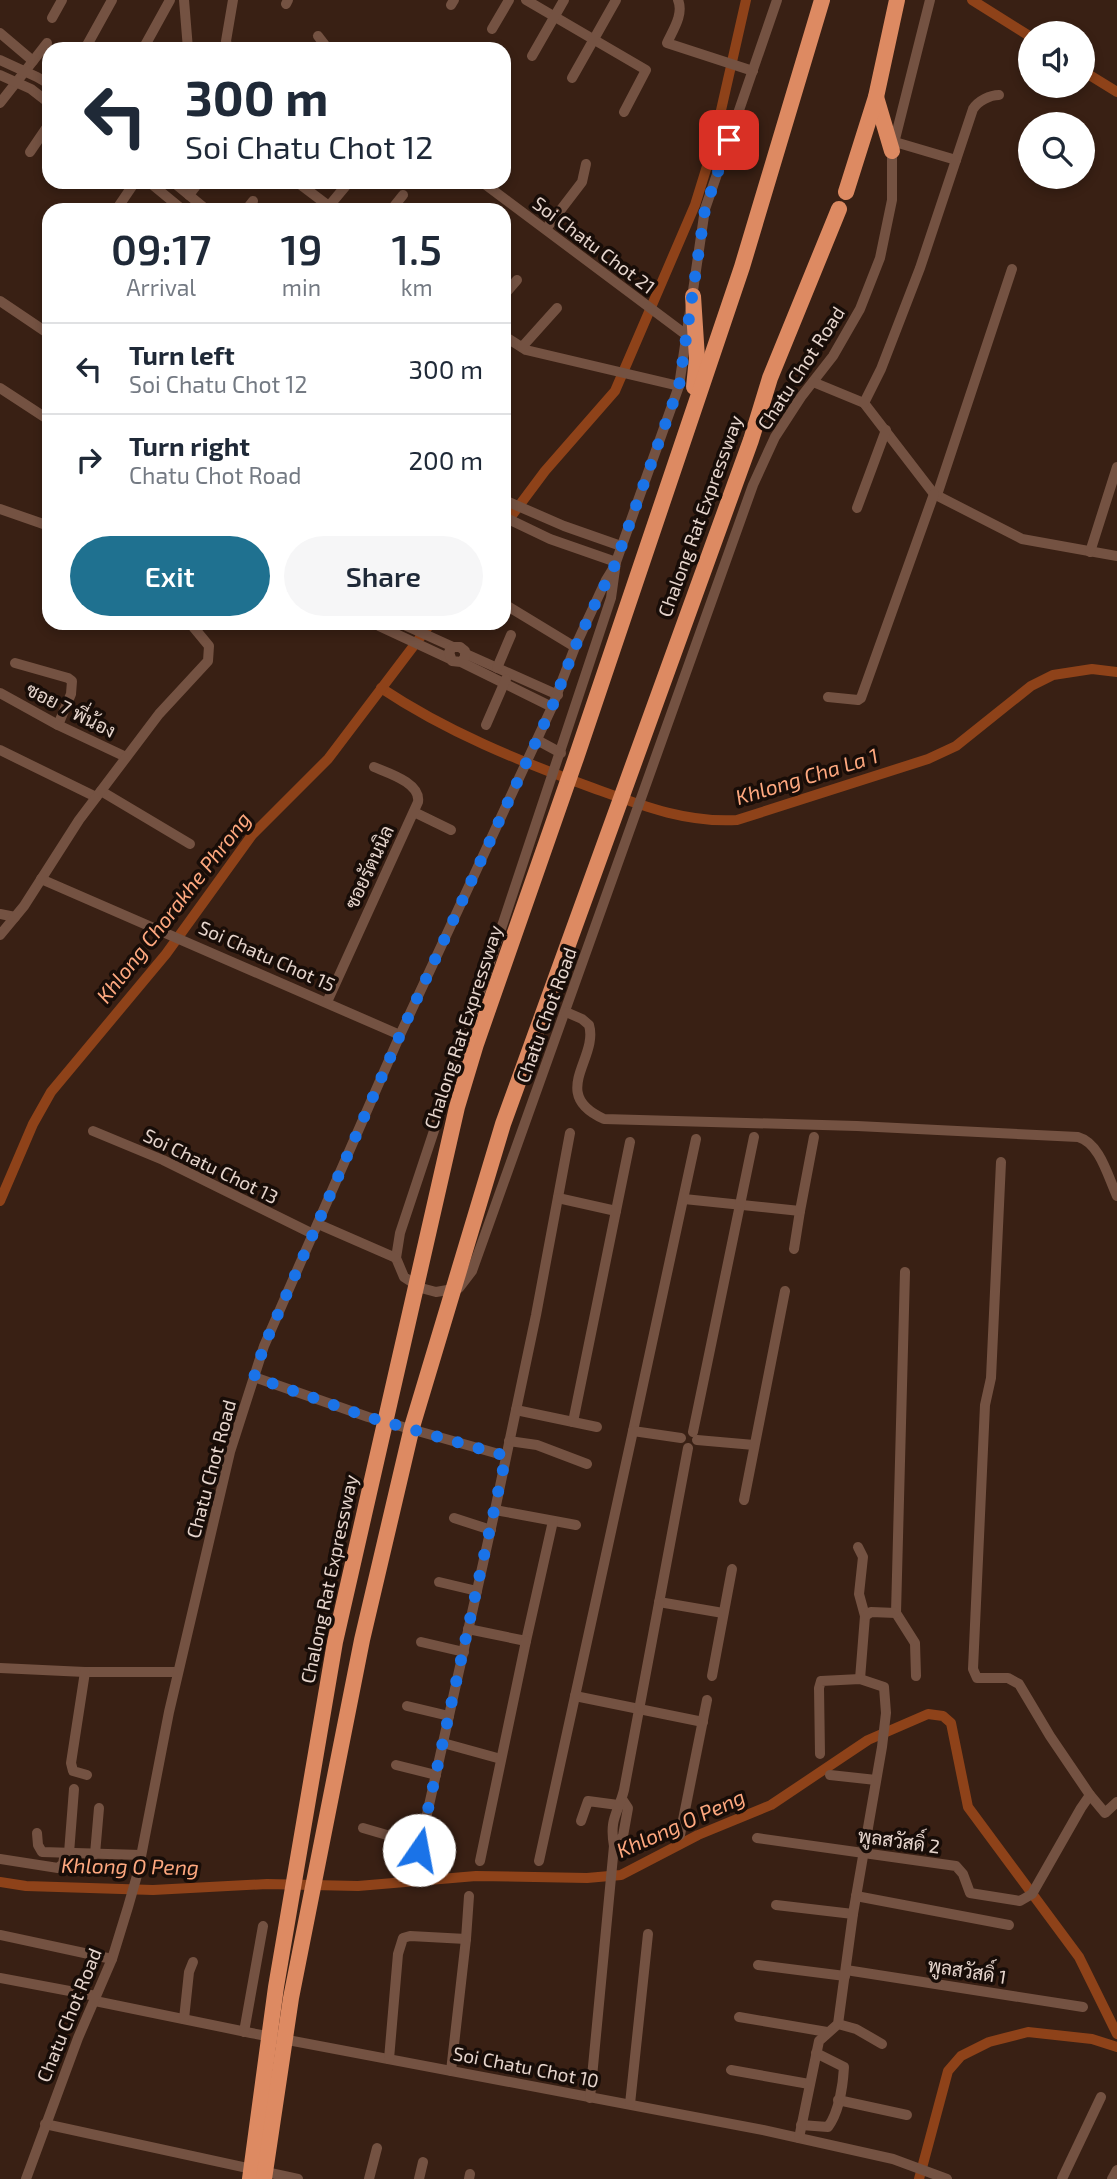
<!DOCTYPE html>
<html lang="en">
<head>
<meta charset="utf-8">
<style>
	body { margin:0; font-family:"Exo 2",Sarabun,sans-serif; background:#f6f6f7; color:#1f2937; height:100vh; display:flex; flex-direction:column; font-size:26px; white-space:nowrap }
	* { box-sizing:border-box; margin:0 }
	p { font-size:23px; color:#747a83 }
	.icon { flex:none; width:38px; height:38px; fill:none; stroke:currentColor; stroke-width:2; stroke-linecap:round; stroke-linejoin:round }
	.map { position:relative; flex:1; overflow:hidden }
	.side { position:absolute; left:42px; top:203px; width:469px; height:427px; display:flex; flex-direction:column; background:#fff; border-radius:21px; box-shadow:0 4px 10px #0003 }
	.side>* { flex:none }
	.hud { position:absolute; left:42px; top:42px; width:469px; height:147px; border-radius:21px; box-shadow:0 4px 10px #0003; background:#fff; color:#1f2937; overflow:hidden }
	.tools { position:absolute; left:1018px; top:21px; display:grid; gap:14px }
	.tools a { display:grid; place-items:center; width:77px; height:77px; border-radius:50%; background:#fff; box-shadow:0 4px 10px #0003; font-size:35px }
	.pin { position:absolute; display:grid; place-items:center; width:60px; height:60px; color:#fff; margin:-30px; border-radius:14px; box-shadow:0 4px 10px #0006 }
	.me { position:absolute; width:77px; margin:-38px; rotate:12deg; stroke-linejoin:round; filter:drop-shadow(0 0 5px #0008) }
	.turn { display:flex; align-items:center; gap:24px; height:147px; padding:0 28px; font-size:32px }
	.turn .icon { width:91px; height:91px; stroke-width:2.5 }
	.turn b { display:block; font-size:49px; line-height:60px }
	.eta { display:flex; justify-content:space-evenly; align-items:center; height:119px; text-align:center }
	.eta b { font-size:42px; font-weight:600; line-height:49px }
	.button { display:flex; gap:14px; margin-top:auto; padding:14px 28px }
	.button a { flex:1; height:80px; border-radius:42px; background:#1f7190; color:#fff; font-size:28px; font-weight:600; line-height:80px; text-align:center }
	.button a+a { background:#f6f6f7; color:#1f2937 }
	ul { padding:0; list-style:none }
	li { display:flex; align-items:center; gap:21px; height:91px; padding:0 28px; border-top:2px solid #e0e1e3 }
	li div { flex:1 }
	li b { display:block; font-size:26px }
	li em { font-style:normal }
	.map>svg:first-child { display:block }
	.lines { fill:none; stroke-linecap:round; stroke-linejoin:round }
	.canal { stroke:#8e4219; stroke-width:10 }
	.minor { stroke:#745242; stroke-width:10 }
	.highway { stroke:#dd8a62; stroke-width:16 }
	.route { stroke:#1a73e8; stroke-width:12; stroke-dasharray:0 21.6 }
	.labels { text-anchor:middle; stroke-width:7; stroke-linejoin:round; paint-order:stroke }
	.street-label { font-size:19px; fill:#e6d5cd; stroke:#180d08 }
	.water-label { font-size:21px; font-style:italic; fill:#fea87f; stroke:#180d08 }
</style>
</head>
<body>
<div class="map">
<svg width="1117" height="2179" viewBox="0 0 1117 2179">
	<rect width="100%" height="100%" fill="#392014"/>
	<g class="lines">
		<!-- canal -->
		<g class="canal">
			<path d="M972 0 1031 37"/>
			<path d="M1083 71 1117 92"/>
			<path d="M504 526 545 471 615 391 695 205 712 150 746 0"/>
			<path d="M381 688C447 732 519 761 593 788 640 805 686 823 737 820L928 759 956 746 1031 686 1053 675 1092 669 1117 672"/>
			<path d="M0 1201 33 1124 51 1092 166 954 252 835 328 759 431 623"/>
			<path d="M0 1882 26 1886 153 1890 267 1884 358 1886 476 1876 587 1878 621 1875 698 1835 771 1805 868 1740 928 1714 943 1716 951 1723 968 1807 1079 1957 1117 2034"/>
			<path d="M919 2179 948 2071 961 2056 989 2042 1028 2032 1092 2039 1117 2047"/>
		</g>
		<!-- minor -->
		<g class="minor">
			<path d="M184 0 188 49"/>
			<path d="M526 0 646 70 624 112"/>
			<path d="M678 0C684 14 673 30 667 43L753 71"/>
			<path d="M777 0 705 209 679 386 616 562 611 598 400 1233 396 1258 404 1277 421 1288 436 1292 459 1288 472 1271 753 485 775 437 801 397 833 356 860 309 880 258 892 200V151L930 0"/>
			<path d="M286 4 288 0"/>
			<path d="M451 5 454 0"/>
			<path d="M52 18 62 0"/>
			<path d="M492 29 509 0"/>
			<path d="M0 33 33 61 0 103"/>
			<path d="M318 36 328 49"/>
			<path d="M86 47 112 0"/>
			<path d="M143 49 170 0"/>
			<path d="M228 49 226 41 233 0"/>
			<path d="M532 56 564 0"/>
			<path d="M0 60 37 77 49 84"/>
			<path d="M33 61 47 43"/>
			<path d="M0 75 31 89 49 103"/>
			<path d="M572 78 616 0"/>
			<path d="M895 142 956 160"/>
			<path d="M30 152 49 124"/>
			<path d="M149 182 183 210"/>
			<path d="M173 182 207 210"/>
			<path d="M297 182 334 210"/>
			<path d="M482 182 685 334"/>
			<path d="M189 195 199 182"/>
			<path d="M329 206 349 182"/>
			<path d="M116 210 135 182"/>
			<path d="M246 210 253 201"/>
			<path d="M391 210 403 195"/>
			<path d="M546 229 582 182 586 164"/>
			<path d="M504 295 517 280"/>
			<path d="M0 301 49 334"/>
			<path d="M504 336 526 350 679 386"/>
			<path d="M522 347 557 308"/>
			<path d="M813 382 864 403 934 494 1022 539 1117 556"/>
			<path d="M0 388 49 420"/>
			<path d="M864 403 881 369 920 268 973 109C978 101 990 95 999 95"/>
			<path d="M937 495 1012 269"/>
			<path d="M504 500 564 526 621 546"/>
			<path d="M857 508 886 430"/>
			<path d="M0 509 49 526"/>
			<path d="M504 517 550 539 616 562"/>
			<path d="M1090 552 1117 467"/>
			<path d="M504 604 575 647"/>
			<path d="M378 623 379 626 450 659"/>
			<path d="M400 623 453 647"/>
			<path d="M466 654 558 695"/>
			<path d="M461 662 465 657V651L460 647H453L449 652 452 661 461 662 552 707"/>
			<path d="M15 663 68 678 72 681 71 694 58 725"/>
			<path d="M497 668 511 635"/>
			<path d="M0 693 58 725 126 757"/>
			<path d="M828 697 858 700 861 698 934 494"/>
			<path d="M486 725 506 679"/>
			<path d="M537 740 561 753"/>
			<path d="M0 750 96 797"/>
			<path d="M101 791 190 844"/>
			<path d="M414 812 451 830"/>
			<path d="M41 879 400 1035"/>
			<path d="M0 914 15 917"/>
			<path d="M0 935 24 906 79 820 159 714 208 661 209 646 190 623"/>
			<path d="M327 1002 418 802C421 783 388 773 374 767"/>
			<path d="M566 1012 582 1019 589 1025C599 1058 548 1094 604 1119L857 1126 1078 1137C1100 1143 1108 1177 1117 1196"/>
			<path d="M93 1131 163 1160 313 1234"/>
			<path d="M570 1133 536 1315 495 1510 576 1525"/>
			<path d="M558 1198 616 1211"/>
			<path d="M684 1199 800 1211 794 1249"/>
			<path d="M800 1211 814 1137"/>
			<path d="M318 1224 396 1258"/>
			<path d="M905 1272 896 1613 915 1643 916 1676"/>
			<path d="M254 1377 368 1417 506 1456"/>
			<path d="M516 1410 597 1427"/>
			<path d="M573 1422 630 1142"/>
			<path d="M633 1431 696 1139"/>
			<path d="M693 1432 754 1137"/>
			<path d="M697 1440 754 1445"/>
			<path d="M509 1441 537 1445 587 1464"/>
			<path d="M744 1500 785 1291"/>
			<path d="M454 1518 491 1530"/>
			<path d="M858 1547 863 1557 859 1594 865 1616 860 1679"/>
			<path d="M439 1582 477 1591"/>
			<path d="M659 1602 723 1613"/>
			<path d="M865 1616 871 1612 896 1613"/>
			<path d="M468 1629 526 1641 553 1521"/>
			<path d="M421 1642 464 1652"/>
			<path d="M0 1668 85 1672H178"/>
			<path d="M85 1672 71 1763 73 1771 87 1775"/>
			<path d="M712 1676 732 1569"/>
			<path d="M575 1696 703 1722"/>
			<path d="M407 1706 449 1716"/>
			<path d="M443 1743 501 1759"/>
			<path d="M396 1765 436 1775"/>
			<path d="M830 1775 876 1780"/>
			<path d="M1090 1795 1105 1813 1117 1802"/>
			<path d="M581 1821 588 1801 618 1805"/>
			<path d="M363 1828 421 1845"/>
			<path d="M37 1833 38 1845 42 1852 141 1855"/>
			<path d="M680 1835 707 1700"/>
			<path d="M757 1838 956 1866 963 1874 970 1893 1020 1901 1032 1894 1081 1808 1090 1795 1050 1736 1019 1684 1008 1678H977L973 1669 985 1405 991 1378 1001 1162"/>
			<path d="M614 1846 623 1836 628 1808 622 1799"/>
			<path d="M419 1850 495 1510"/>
			<path d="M69 1853 74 1789"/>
			<path d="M95 1854 99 1808"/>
			<path d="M0 1859 58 1868 63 1864 65 1853"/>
			<path d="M480 1861 526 1641"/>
			<path d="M539 1861 633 1431 681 1438"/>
			<path d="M856 1896 1009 1925"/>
			<path d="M776 1905 853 1914"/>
			<path d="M0 1935 112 1959"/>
			<path d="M758 1965 845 1976"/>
			<path d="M846 1970 1083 2007"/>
			<path d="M0 1978 96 1996"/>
			<path d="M95 2001 251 2033 763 2130 893 2159 947 2179"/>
			<path d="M739 2017 827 2032"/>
			<path d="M184 2019 189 1972 193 1962"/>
			<path d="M838 2024 856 2029 882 2044"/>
			<path d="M244 2032 263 1926"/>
			<path d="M389 2059 398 1954 403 1938 410 1936 466 1939"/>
			<path d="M731 2070 809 2084"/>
			<path d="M451 2071 466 1939 469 1896"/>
			<path d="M590 2098 614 1846C609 1818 618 1814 624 1790L688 1448"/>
			<path d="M838 2100 907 2115"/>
			<path d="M630 2104 648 1934"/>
			<path d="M45 2124 298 2179"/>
			<path d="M801 2125 828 2127C839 2112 843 2085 844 2067L816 2053"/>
			<path d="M799 2138 819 2041 838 2024 853 1914 882 1747 886 1713 884 1687 860 1679 821 1681 819 1688 820 1754"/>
			<path d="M26 2179 78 2038 112 1959 128 1907 138 1872 169 1712 230 1452 264 1346 400 1035 552 707 575 647 606 580 614 567"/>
			<path d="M369 2179 377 2148"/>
			<path d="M419 2179 423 2162"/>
			<path d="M469 2179 470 2174"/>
			<path d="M1062 2179 1101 2097"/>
			<path d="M1112 2179 1117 2170"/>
		</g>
		<!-- highway -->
		<g class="highway">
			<path d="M876 97 892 151"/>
			<path d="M846 192 876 97 897 0"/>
			<path d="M693 296 697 358 694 387"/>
			<path d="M250 2179 276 1987 335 1642 457 1107 476 1044 576 758 742 267 822 0"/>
			<path d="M264 2179 291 1998 362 1640 412 1427 503 1124 751 440 770 378 839 209"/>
		</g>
	</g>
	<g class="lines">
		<!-- route -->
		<path class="route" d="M419 1850 506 1456 368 1417 254 1377 264 1346 400 1035 552 707 575 647 596 602 614 567 679 386 705 209 729 140"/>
	</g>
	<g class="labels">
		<!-- street labels -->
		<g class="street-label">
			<text transform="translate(594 245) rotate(37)" y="7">Soi Chatu Chot 21</text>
			<text transform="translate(801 368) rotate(-57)" y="7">Chatu Chot Road</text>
			<text transform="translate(700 516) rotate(-70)" y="7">Chalong Rat Expressway</text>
			<text transform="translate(71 710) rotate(27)" y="7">ซอย 7 พี่น้อง</text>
			<text transform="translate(369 867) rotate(-65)" y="7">ซอยรัตนนิล</text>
			<text transform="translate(267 956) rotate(24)" y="7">Soi Chatu Chot 15</text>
			<text transform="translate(546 1015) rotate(-70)" y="7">Chatu Chot Road</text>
			<text transform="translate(463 1027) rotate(-72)" y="7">Chalong Rat Expressway</text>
			<text transform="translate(211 1166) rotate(26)" y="7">Soi Chatu Chot 13</text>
			<text transform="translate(211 1469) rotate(-75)" y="7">Chatu Chot Road</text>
			<text transform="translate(329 1579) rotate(-78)" y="7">Chalong Rat Expressway</text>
			<text transform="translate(899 1841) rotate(8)" y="7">พูลสวัสดิ์ 2</text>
			<text transform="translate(967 1971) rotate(9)" y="7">พูลสวัสดิ์ 1</text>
			<text transform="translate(69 2015) rotate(-68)" y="7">Chatu Chot Road</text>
			<text transform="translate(526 2067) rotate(11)" y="7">Soi Chatu Chot 10</text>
		</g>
		<!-- water labels -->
		<g class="water-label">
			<text transform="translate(807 777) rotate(-17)" y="7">Khlong Cha La 1</text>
			<text transform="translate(174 908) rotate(-52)" y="7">Khlong Chorakhe Phrong</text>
			<text transform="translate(681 1824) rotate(-24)" y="7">Khlong O Peng</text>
			<text transform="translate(130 1867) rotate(1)" y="7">Khlong O Peng</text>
		</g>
	</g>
</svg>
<div class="tools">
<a><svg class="icon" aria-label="sound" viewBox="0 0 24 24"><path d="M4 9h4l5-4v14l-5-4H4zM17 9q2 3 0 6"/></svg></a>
<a><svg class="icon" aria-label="search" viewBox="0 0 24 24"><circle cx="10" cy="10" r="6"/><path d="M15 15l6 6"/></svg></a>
</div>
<div class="pin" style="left:729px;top:140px;background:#d93025"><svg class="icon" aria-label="arrive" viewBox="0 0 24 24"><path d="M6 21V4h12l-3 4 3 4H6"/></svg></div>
<svg class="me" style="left:419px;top:1850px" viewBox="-20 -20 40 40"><circle r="19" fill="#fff"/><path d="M0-13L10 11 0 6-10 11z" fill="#1a73e8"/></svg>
<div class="hud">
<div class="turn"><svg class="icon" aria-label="left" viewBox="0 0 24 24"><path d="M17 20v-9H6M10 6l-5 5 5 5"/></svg><div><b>300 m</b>Soi Chatu Chot 12</div></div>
</div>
<section class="side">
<div class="eta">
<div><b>09:17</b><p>Arrival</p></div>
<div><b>19</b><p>min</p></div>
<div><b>1.5</b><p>km</p></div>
</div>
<ul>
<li><svg class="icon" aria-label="left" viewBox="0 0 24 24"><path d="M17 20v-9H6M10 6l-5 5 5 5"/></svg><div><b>Turn left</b><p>Soi Chatu Chot 12</p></div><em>300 m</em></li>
<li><svg class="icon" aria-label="right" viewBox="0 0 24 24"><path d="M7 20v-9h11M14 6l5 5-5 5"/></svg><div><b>Turn right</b><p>Chatu Chot Road</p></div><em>200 m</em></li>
</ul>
<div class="button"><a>Exit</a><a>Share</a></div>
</section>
</div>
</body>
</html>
